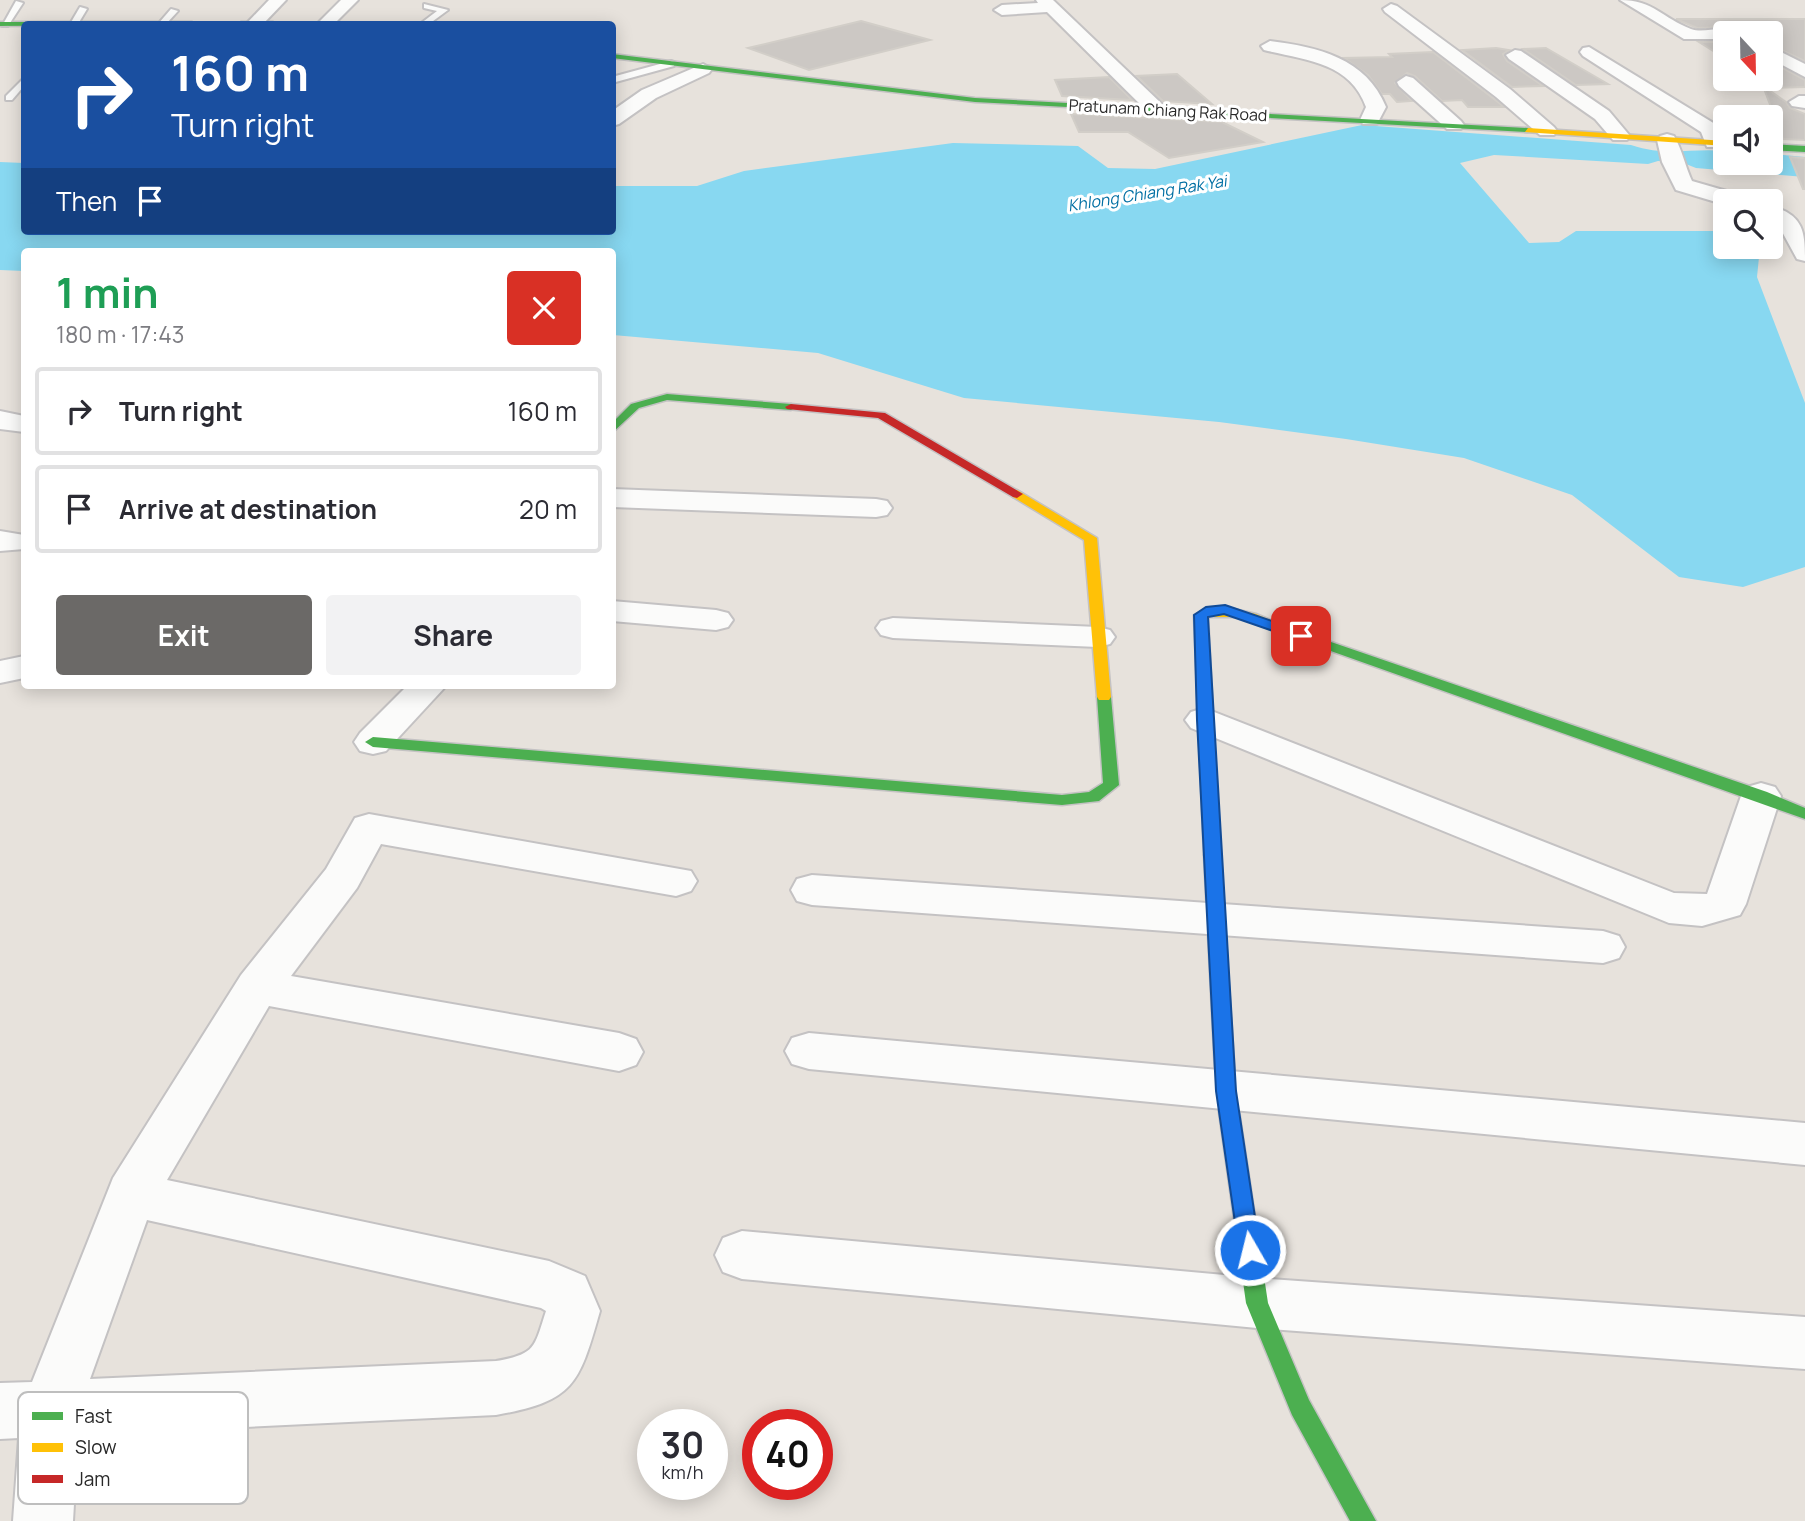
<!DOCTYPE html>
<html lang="en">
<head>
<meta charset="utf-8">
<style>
	body { margin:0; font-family:Manrope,sans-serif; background:#f2f2f3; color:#2b2b33; height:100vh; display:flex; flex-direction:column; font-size:26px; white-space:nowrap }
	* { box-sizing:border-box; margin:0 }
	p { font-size:23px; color:#7c7c81 }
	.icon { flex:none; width:38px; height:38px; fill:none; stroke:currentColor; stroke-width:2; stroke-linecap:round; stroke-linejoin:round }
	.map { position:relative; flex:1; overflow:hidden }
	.details { position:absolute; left:21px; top:248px; width:595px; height:441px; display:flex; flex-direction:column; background:#fff; border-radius:7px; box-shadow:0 4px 18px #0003 }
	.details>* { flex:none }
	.top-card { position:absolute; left:21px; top:21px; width:595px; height:214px; border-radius:7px; box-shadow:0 4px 18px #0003; background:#1a4fa0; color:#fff; overflow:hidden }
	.needle { width:46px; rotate:158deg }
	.controls { position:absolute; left:1713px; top:21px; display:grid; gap:14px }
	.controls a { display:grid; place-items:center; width:70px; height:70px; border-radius:7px; background:#fff; box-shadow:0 4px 18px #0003; font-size:35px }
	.speed { position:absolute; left:637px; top:1409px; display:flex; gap:14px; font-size:35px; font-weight:700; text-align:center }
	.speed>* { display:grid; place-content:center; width:91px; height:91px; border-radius:50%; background:#fff; box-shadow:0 4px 18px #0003; line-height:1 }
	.speed small { font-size:18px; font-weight:400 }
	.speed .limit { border:10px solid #d22; background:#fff; color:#111 }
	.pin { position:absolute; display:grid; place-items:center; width:60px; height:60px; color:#fff; margin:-30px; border-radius:14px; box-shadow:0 4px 10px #0006 }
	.me { position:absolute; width:77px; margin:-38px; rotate:352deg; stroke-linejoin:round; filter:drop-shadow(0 0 5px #0008) }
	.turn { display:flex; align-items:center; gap:24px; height:147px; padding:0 35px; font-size:32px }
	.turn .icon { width:91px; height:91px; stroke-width:2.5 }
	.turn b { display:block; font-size:49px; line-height:60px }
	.then { display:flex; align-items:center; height:66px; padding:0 35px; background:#0003; gap:14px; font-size:26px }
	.round { display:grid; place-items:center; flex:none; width:74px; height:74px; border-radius:7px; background:#f2f2f3 }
	.overview { display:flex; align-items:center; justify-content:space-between; height:119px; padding:0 35px }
	h1 { font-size:42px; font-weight:700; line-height:52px; color:#1e9e55 }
	.button { display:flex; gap:14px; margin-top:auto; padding:14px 35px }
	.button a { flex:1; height:80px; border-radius:7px; background:#6b6967; color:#fff; font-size:28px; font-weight:700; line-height:80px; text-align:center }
	.button a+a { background:#f2f2f3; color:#2b2b33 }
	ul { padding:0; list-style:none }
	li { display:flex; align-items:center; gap:21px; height:88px; margin:0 14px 10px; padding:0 21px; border:4px solid #e1e1e2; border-radius:7px }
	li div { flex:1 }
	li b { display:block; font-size:26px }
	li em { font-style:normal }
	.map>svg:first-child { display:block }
	.water { fill:#88d8f1 }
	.building { fill:#ccc8c4; stroke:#d2cec8; stroke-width:2 }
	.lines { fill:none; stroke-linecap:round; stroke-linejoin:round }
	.lane-casing { stroke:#c4c2c3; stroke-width:4 }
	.street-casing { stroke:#c4c2c3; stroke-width:4 }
	.fast-casing { stroke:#c4c2c3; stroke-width:3 }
	.slow-casing { stroke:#c4c2c3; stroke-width:3 }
	.jam-casing { stroke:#c4c2c3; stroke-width:3 }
	.lane { fill:#fbfbfa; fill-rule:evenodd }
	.street { fill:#fbfbfa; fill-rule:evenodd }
	.fast { fill:#4caf50; fill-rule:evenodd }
	.slow { fill:#ffc107; fill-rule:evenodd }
	.jam { fill:#c62828; fill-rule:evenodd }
	.route { fill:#1a73e8; stroke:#114b97; stroke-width:2 }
	.labels { text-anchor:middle; stroke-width:6; stroke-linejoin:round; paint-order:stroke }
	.far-street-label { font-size:16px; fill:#282828; stroke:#fff }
	.far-water-label { font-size:16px; font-style:italic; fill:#016fa3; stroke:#fff }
	.key { fill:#fff; stroke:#bebebe; stroke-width:2 }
	.key-label { font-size:19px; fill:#282828 }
</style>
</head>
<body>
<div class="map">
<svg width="1805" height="1521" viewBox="0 0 1805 1521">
	<rect width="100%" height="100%" fill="#e7e2dc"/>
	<!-- water -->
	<path class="water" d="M1362 125 1631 145C1667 157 1689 148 1725 151L1726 163H1771V154L1805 157V177L1696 168 1681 162 1658 161 1648 164 1494 155 1460 163 1529 243 1559 242 1576 231H1725L1726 247H1760L1757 277 1805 403V567L1743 587 1679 577 1572 495 1464 458 1346 439 1219 422 964 398 818 353 613 335 612 252H24V271L0 270V162L24 163V231H612L613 186H697L744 171 953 143 1078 146 1108 168 1155 169Z"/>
	<!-- building -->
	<g class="building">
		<path d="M1676 19H1805V61L1771 45V33H1736L1724 27 1697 28Z"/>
		<path d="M861 21 930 40 809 70 748 48Z"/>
		<path d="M1699 42H1726V59Z"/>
		<path d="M1496 48 1509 50 1503 54 1507 61 1543 86 1512 87 1462 50Z"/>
		<path d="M1546 48 1608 84 1576 85 1523 49Z"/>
		<path d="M1433 52 1494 99 1504 107H1468L1462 100 1442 101 1415 76 1407 73 1395 83 1412 101 1397 102 1390 94H1382L1368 75 1344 58 1392 57 1389 54Z"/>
		<path d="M1771 62 1805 80V87L1769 88 1756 79H1771Z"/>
		<path d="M1177 74 1212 104 1163 101 1137 76Z"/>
		<path d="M1109 77 1132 100 1062 96 1055 80Z"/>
		<path d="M1763 86 1786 102 1790 108 1805 114V140L1783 139Z"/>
		<path d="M1071 114 1222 122 1263 142 1169 158 1128 132H1079Z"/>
		<path d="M1790 157 1805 158V189H1803Z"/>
	</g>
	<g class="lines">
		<!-- lane casing -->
		<g class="lane-casing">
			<g id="lane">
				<path d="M16 1 23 3 8 26H2Z"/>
				<path d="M424 4 448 10 429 24H420L437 11 424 8Z"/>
				<path d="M80 7 87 9 78 24H70Z"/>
				<path d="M171 9 178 11 166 24H158Z"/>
				<path d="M671 61 674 62V66L612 83V77Z"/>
				<path d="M24 78V86L12 100H6V96Z"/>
			</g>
		</g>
		<!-- street casing -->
		<g class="street-casing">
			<g id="street">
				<path d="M269 0H286L263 24H246Z"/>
				<path d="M341 0H358L334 24H317Z"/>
				<path d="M1036 0H1053L1163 105 1166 109 1163 113H1149L1047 12 1002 15 994 10 1002 5 1038 3Z"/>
				<path d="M1620 0C1654 0 1662 18 1691 29 1705 34 1722 24 1734 33H1726V39H1684Z"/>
				<path d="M1391 4 1397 6 1510 89 1554 127 1557 131 1554 135H1540L1496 97 1385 12 1383 9Z"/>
				<path d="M1270 41C1318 47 1366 58 1386 107L1377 124H1363L1360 120 1366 107C1350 62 1305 60 1264 50L1261 46Z"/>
				<path d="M1589 47 1715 124 1724 134 1721 147H1707L1701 132 1583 56 1580 52 1583 48Z"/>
				<path d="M1771 47 1805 64V77L1771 59Z"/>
				<path d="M1515 50 1521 51 1609 111 1630 136 1627 140H1613L1595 119 1509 59 1506 55Z"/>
				<path d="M703 64 712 69 709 73 656 98 619 124 612 126V111L642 90Z"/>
				<path d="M1406 76 1413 78 1461 121 1464 125 1461 129H1447L1399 86 1397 82Z"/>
				<path d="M1799 96H1805V108L1792 106 1789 102Z"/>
				<path d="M1667 134 1674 136C1682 149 1685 166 1692 181L1744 196 1747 201H1726V205L1676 190 1662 162 1657 140 1660 136Z"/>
				<path d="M1771 206C1804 215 1805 232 1805 261L1797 259 1780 228 1771 223Z"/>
				<path d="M0 411 24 416V432L0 429Z"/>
				<path d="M612 489 876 499 887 501 892 508 887 515 876 517 612 507Z"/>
				<path d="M0 531 24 535V549L0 551Z"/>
				<path d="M612 601 716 610 728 613 733 620 728 627 716 630 612 621Z"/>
				<path d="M893 618 1098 627 1110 630 1115 637 1110 644 1098 647 893 638 881 635 876 628 881 621Z"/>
				<path d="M24 656V678L0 683V661Z"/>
				<path d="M407 686H446L386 751 373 754 360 751 354 742 360 733Z"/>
				<path d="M1204 708 1674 893 1707 894 1741 796 1747 787 1761 783 1775 787 1781 796 1746 904 1740 915 1702 926 1669 923 1191 728 1185 720 1191 712Z"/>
				<path d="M369 814 691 871 697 881 691 891 676 896 381 844 357 888 291 976 619 1033 636 1039 643 1052 636 1065 619 1071 269 1006 167 1180 549 1261 585 1276 600 1311C579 1384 575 1401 496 1415L78 1435 73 1521H13L19 1438 0 1439V1383L32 1382 113 1178 241 975 326 869 355 818ZM147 1220 541 1308 546 1311C534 1348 536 1354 496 1361L90 1379Z"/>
				<path d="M812 875 1603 931 1619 936 1625 947 1619 958 1603 963 812 905 797 901 791 890 797 879Z"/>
				<path d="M809 1033 1805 1123V1165L809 1069 792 1064 785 1051 792 1038Z"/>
				<path d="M742 1231 1257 1278 1805 1317V1369L1257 1328 742 1279 723 1272 715 1255 723 1238Z"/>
			</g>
		</g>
		<!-- fast casing -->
		<g class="fast-casing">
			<g id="fast">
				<path d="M0 22H192L195 24 0 26Z"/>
				<path d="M612 54 975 98 1528 128 1532 130 1528 132 975 102 612 58Z"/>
				<path d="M1771 144 1805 146V152L1771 150Z"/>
				<path d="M667 394 791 404 797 407 791 410 667 400 639 408 612 433V423L631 404Z"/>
				<path d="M1302 632 1767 792 1805 808V819L1297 639 1295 636Z"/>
				<path d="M1104 692 1111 697 1119 785 1099 801 1062 805 373 747 365 742 373 737 1062 795 1089 792 1103 783 1097 697Z"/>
				<path d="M1212 849 1218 851 1220 855 1236 1091 1268 1303 1309 1400 1376 1521H1350L1292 1415 1246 1303 1216 1091 1204 855 1206 851Z"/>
			</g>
		</g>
		<!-- slow casing -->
		<g class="slow-casing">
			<g id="slow">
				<path d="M241 22H273L276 24H238Z"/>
				<path d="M1528 128 1726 141V146L1525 132Z"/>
				<path d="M1017 490 1097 538 1111 697 1109 700H1099L1097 697 1084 540 1013 497 1011 494Z"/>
				<path d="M1225 607 1256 614 1309 636 1302 640 1297 639 1237 617H1208L1220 855 1218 859H1206L1204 855 1194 615 1207 609Z"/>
			</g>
		</g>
		<!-- jam casing -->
		<g class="jam-casing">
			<path id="jam" d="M791 404 885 413 1023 494 1017 498 1013 497 878 418 787 409 785 407Z"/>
		</g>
		<!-- lane -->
		<use href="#lane" class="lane"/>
		<!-- street -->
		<use href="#street" class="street"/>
		<!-- fast -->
		<use href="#fast" class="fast"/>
		<!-- slow -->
		<use href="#slow" class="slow"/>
		<!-- jam -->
		<use href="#jam" class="jam"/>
	</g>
	<!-- route -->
	<path class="route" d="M1225 605 1307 633 1309 636 1301 640 1296 639 1224 614 1208 617 1236 1091 1260 1250 1257 1257 1250 1260 1242 1257 1239 1250 1216 1091 1197 720 1194 615 1206 607Z"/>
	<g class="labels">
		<!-- far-street labels -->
		<g class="far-street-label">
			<text transform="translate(1168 110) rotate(3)" y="6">Pratunam Chiang Rak Road</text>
		</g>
		<!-- far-water labels -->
		<g class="far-water-label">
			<text transform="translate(1147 193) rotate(-9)" y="6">Khlong Chiang Rak Yai</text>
		</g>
	</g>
	<!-- legend -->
	<rect x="18" y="1392" width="230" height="112" rx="10" class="key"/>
	<rect x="32" y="1412" width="31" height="8" fill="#4caf50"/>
	<rect x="32" y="1443" width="31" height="9" fill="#ffc107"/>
	<rect x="32" y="1475" width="31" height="8" fill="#c62828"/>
	<g class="key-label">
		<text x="75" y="1423">Fast</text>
		<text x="75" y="1454">Slow</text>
		<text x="75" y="1486">Jam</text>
	</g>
</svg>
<div class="controls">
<a><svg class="needle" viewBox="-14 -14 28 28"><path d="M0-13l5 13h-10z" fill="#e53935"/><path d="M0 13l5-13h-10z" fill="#7c7c81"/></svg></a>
<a><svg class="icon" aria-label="sound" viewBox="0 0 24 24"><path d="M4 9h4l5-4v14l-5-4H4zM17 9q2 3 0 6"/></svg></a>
<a><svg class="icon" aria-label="search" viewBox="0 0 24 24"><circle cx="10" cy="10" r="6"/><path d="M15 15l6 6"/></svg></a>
</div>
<div class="speed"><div>30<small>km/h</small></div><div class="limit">40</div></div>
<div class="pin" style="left:1301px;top:636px;background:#d93025"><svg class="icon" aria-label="arrive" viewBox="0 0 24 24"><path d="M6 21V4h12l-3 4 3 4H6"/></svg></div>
<svg class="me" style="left:1250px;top:1250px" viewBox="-20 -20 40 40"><circle r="17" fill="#1a73e8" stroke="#fff" stroke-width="3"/><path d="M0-11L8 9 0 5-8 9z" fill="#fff"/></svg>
<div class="top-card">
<div class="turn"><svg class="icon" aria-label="right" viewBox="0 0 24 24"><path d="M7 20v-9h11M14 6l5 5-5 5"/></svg><div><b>160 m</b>Turn right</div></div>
<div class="then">Then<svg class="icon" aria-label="arrive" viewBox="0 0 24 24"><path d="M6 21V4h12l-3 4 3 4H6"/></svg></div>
</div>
<section class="details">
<div class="overview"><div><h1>1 min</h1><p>180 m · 17:43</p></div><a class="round" style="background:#d93025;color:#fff"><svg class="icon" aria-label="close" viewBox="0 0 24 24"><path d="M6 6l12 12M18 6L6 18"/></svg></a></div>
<ul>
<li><svg class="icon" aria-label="right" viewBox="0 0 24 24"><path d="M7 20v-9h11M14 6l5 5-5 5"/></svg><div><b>Turn right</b></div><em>160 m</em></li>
<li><svg class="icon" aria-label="arrive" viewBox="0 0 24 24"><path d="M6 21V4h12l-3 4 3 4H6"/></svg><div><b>Arrive at destination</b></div><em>20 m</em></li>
</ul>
<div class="button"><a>Exit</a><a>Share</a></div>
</section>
</div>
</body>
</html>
